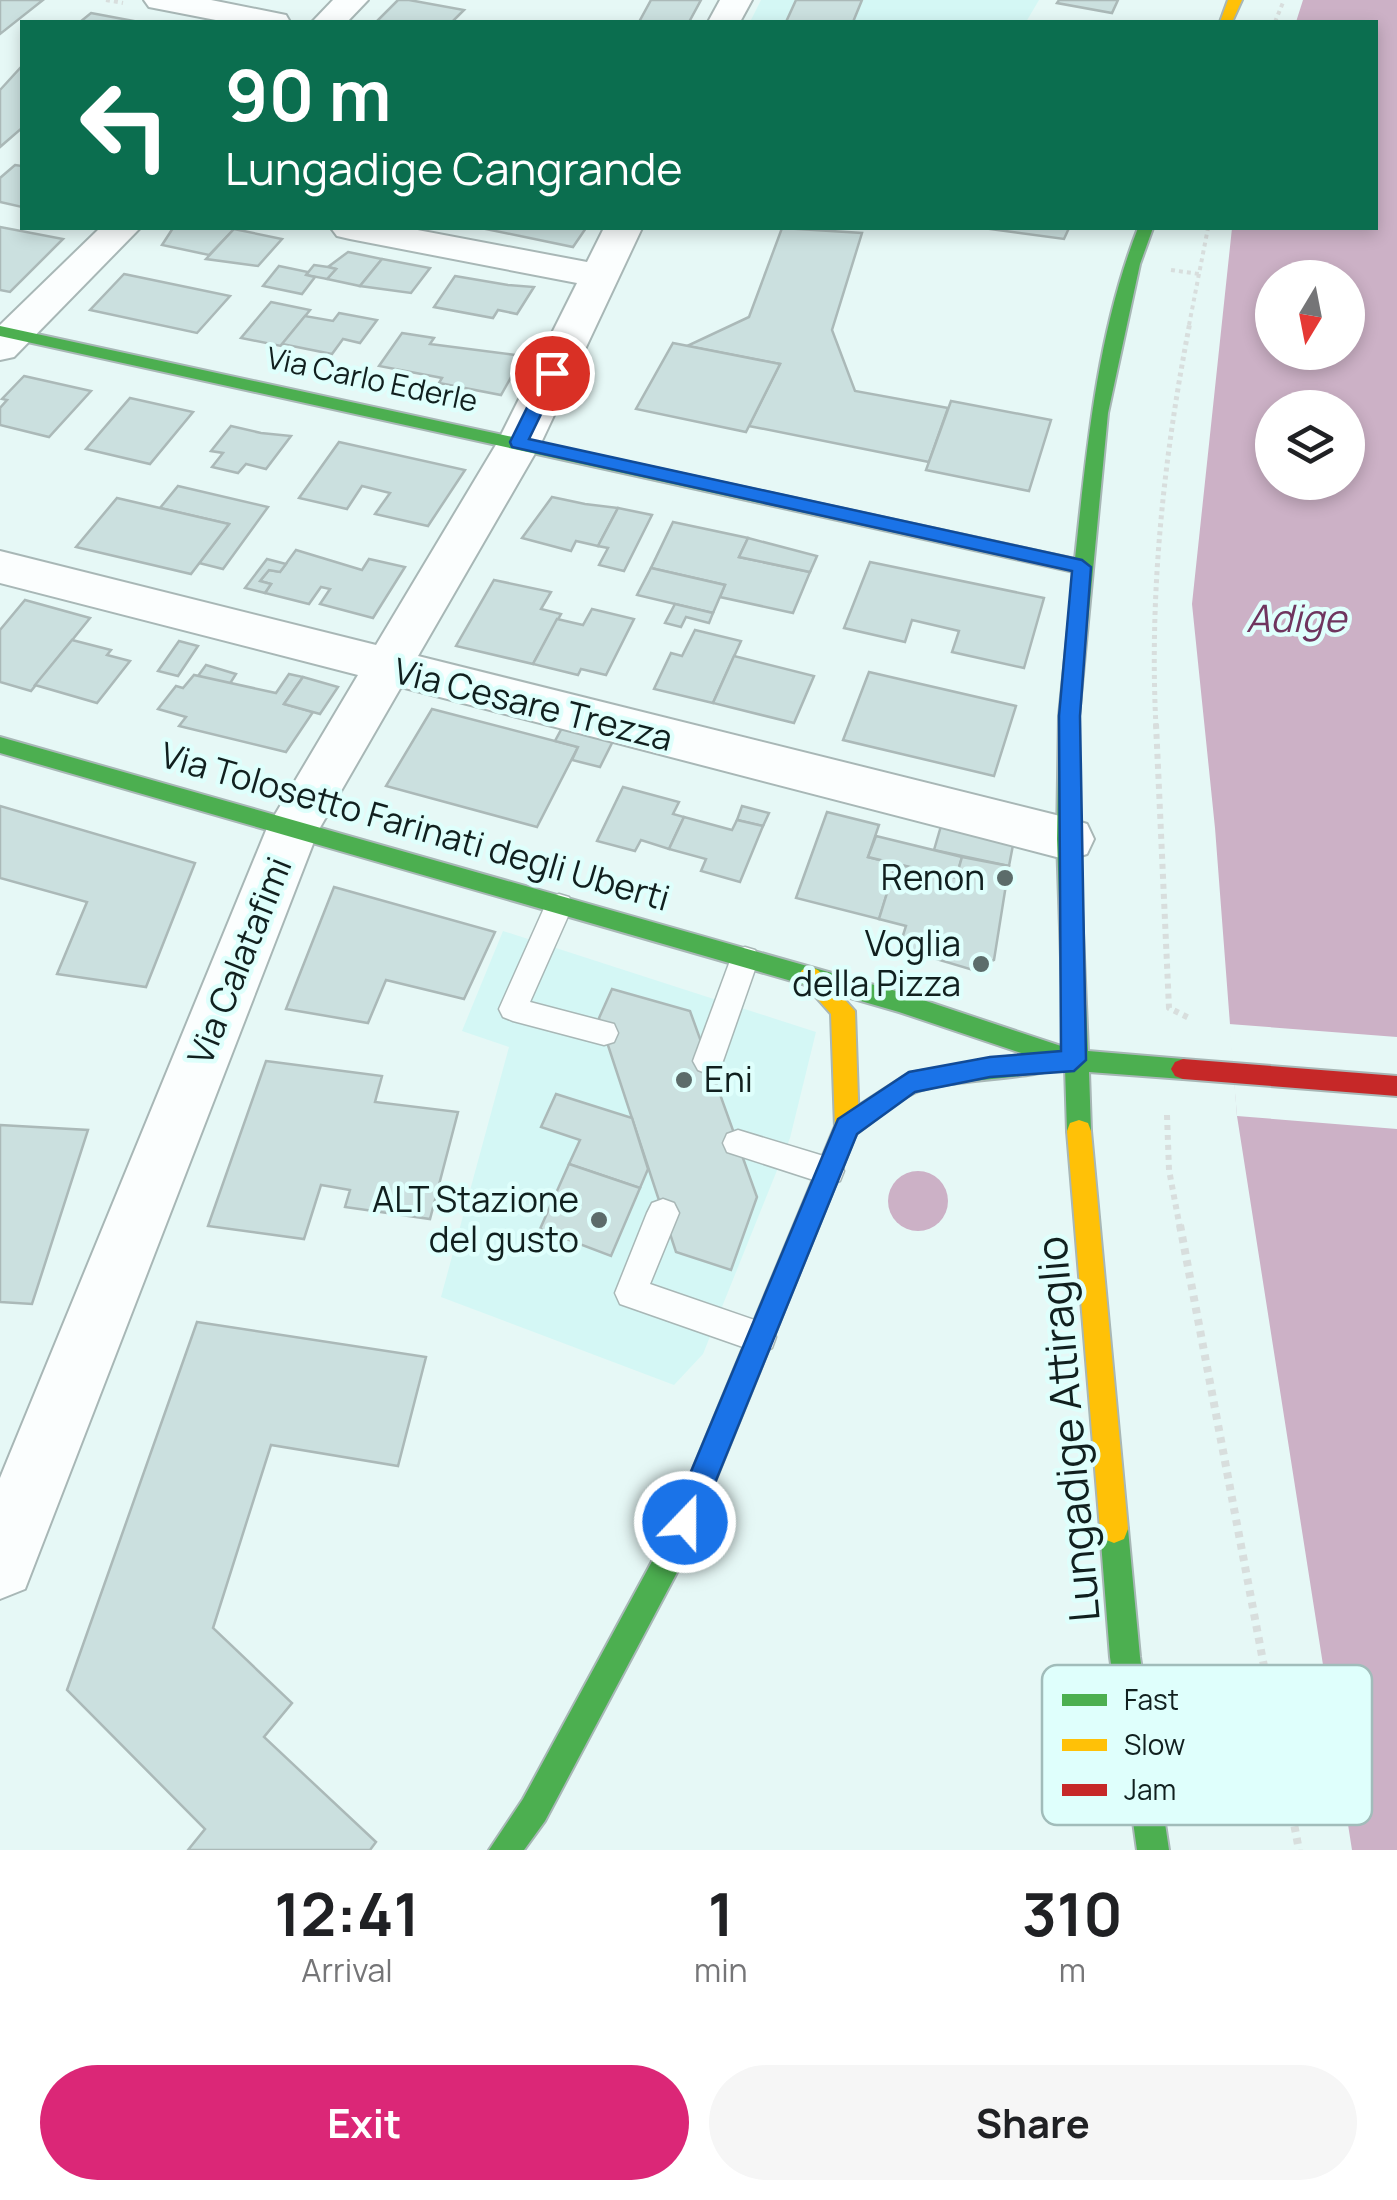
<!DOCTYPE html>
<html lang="en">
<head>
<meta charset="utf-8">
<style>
	body { margin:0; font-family:Manrope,sans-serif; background:#f6f6f6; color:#202124; height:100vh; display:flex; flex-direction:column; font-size:38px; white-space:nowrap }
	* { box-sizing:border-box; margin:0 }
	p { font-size:32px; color:#757577 }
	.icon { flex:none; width:55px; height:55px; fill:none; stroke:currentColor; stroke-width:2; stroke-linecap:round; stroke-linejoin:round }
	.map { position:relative; height:1850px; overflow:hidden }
	.drawer { display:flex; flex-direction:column; background:#fff; flex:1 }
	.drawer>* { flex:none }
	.banner { position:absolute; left:20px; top:20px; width:1358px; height:210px; border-radius:0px; box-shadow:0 5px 15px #0003; background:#0b6e4f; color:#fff; overflow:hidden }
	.needle { width:65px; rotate:190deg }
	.buttons { position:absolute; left:1255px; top:260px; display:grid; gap:20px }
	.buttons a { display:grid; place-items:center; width:110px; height:110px; border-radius:50%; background:#fff; box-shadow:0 5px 15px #0003; font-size:50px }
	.pin { position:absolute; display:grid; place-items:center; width:85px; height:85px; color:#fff; margin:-42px; border:5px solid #fff; border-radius:50%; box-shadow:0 2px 10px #0007 }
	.me { position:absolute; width:110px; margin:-55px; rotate:22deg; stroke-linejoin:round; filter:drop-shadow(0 0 8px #0008) }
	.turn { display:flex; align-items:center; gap:35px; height:210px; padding:0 40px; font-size:45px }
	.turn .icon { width:130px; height:130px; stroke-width:2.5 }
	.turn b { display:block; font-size:70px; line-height:85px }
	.eta { display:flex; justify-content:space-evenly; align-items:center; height:170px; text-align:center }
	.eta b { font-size:60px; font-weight:700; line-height:70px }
	.button { display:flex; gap:20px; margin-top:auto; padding:20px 40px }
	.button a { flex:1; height:115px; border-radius:60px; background:#db2777; color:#fff; font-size:40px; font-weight:700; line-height:115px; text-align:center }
	.button a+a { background:#f6f6f6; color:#202124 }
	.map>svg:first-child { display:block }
	.built { fill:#d4f7f5 }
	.water { fill:#ccb1c6; fill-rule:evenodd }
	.pier { fill:#e6f8f6 }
	.building { fill:#cbe0df; stroke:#abb9b8; stroke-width:2.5 }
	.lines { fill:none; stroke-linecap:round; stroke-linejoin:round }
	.lane-casing { stroke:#a8b7b6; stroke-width:3 }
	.street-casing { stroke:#a8b7b6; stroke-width:4 }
	.fast-casing { stroke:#a8b7b6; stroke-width:4 }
	.slow-casing { stroke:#a8b7b6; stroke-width:4 }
	.jam-casing { stroke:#a8b7b6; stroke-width:4 }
	.path-far3 { stroke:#d8dedd; stroke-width:4; stroke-dasharray:4 4; stroke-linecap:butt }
	.path-far2 { stroke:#d8dedd; stroke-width:5; stroke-dasharray:4 4; stroke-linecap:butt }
	.path-far1 { stroke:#d8dedd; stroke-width:6; stroke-dasharray:5 5; stroke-linecap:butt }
	.path { stroke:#d8dedd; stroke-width:8; stroke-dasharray:6 6; stroke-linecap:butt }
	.lane { fill:#fbfefe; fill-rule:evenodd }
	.street { fill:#fbfefe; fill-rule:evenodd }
	.fast { fill:#4caf50; fill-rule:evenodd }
	.slow { fill:#ffc107; fill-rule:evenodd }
	.jam { fill:#c62828; fill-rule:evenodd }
	.route { fill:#1a73e8; stroke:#114b97; stroke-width:2.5 }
	.poi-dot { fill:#5c6c6a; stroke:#dffffc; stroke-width:4 }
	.labels { text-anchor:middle; stroke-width:9; stroke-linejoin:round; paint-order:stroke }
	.far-street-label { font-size:30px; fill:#11201f; stroke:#dffffc }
	.street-label { font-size:35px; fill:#11201f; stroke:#dffffc }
	.poi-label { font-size:35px; fill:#11201f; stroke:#dffffc; text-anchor:end }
	.water-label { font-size:38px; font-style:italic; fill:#6f355f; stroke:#dffffc }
	.near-street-label { font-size:42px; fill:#11201f; stroke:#dffffc }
	.key { fill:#dffffc; stroke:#a1bcba; stroke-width:2.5 }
	.key-label { font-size:28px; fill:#11201f }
</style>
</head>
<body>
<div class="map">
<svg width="1397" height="1850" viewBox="0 0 1397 1850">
	<rect width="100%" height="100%" fill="#e6f8f6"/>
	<!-- built -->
	<g class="built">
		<path d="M761 0H1039L1026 22H750Z"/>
		<path d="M503 931 816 1032 790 1138 703 1354 674 1385 441 1297 509 1047 462 1031Z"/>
	</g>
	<!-- water -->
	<g class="water">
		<path d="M1303 0H1397V1850H1352L1237 1116 1215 828 1192 604 1232 228H1375V22H1296ZM1272 278H1348V352H1272ZM1272 408H1348V482H1272Z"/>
		<circle cx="918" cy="1201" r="30"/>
	</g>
	<!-- pier -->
	<path class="pier" d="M1229 1024 1397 1037V1129L1237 1116Z"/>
	<!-- building -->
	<g class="building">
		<path d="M0 0H43L0 34Z"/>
		<path d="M398 0H409L464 10 452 22H376Z"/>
		<path d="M651 0H701L689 22H639Z"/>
		<path d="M796 0H862L853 22H786Z"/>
		<path d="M1059 0H1118L1112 13 1057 3Z"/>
		<path d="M91 13 139 22H80Z"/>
		<path d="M22 66V128L0 147V90Z"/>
		<path d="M15 165 22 166V207L0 202V178Z"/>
		<path d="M0 227 63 239 10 292 0 290Z"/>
		<path d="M173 228H229L234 229 209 255 162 245Z"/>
		<path d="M481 228H586L573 247Z"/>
		<path d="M782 228 862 233 832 330 855 391 948 408 929 462 749 426 780 364 687 346 749 317Z"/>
		<path d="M983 228H1069L1064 239Z"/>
		<path d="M234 229 282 239 258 266 206 259Z"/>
		<path d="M348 252 382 259 360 286 327 279 336 269 328 267Z"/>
		<path d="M382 259 430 268 411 293 360 286Z"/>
		<path d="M314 265 328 267 336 269 327 279 306 275Z"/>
		<path d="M279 266 308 272 306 275 315 277 302 294 263 286Z"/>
		<path d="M124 274 230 296 197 333 90 310Z"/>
		<path d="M455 276 508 285 534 287 517 314 498 310 493 318 434 307Z"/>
		<path d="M271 302 310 310 281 346 241 338Z"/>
		<path d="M339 313 377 320 360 343 343 339 332 354 282 344 305 316 333 321Z"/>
		<path d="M402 333 434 338 430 344 523 356 501 395 439 383 442 378 379 366Z"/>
		<path d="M673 343 780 364 746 432 636 409Z"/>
		<path d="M24 376 91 391 49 437 0 425V408L7 400 2 399Z"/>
		<path d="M130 398 193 412 150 464 86 449Z"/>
		<path d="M951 401 1051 420 1029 491 926 470Z"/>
		<path d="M231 426 261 433 291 436 266 469 246 464 238 473 212 467 223 453 211 451Z"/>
		<path d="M339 442 465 470 428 526 375 514 390 493 362 486 347 509 299 498Z"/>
		<path d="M178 486 268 507 223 569 199 563 229 524 160 508Z"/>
		<path d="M552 497 585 504 618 508 598 546 576 541 571 551 522 538Z"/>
		<path d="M117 498 160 508 229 524 191 574 76 547Z"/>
		<path d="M618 508 652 515 624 571 599 565 608 548 598 546Z"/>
		<path d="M673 522 748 538 739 557 810 572 793 613 720 597 725 585 651 568Z"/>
		<path d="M748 538 817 556 810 572 739 557Z"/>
		<path d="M296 550 362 570 369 559 405 567 373 618 320 604 330 589 321 587 309 604 265 593 271 584 260 581 269 570 280 572Z"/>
		<path d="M267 559 286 564 280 572 269 570 260 581 271 584 265 593 245 588Z"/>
		<path d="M870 562 1044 598 1024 668 952 652 959 631 912 620 905 642 844 628Z"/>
		<path d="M651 568 725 585 713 613 637 595Z"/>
		<path d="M494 580 551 592 541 609 561 614 533 664 456 646Z"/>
		<path d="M25 600 90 618 31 691 0 682V630Z"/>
		<path d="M675 604 713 613 709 623 686 617 681 627 665 623Z"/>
		<path d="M592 609 634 619 606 675 581 669 578 675 533 664 557 619 583 625Z"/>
		<path d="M695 630 741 641 713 703 654 689 671 653 682 656Z"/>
		<path d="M72 640 111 650 107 655 130 661 97 703 35 685Z"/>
		<path d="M179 641 198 646 178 676 158 671Z"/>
		<path d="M734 656 814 676 794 723 713 703Z"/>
		<path d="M206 665 236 674 229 685 198 676Z"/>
		<path d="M869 672 1016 706 994 776 843 740Z"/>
		<path d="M289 674 303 677 284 704 313 712 286 752 179 726 186 717 158 709 176 686 183 688 194 675 276 693Z"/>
		<path d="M303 677 338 687 320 714 284 704Z"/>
		<path d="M432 709 578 747 537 827 386 786Z"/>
		<path d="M562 728 613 741 600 767 572 760 578 747 555 741Z"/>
		<path d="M623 787 679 802 673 814 684 817 669 849 641 840 635 851 597 841Z"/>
		<path d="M0 806 195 863 146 987 57 974 87 902 0 878Z"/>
		<path d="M742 806 769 813 763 826 737 820Z"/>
		<path d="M827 812 879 825 868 857 896 864 879 919 796 898Z"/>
		<path d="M684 817 732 830 737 820 763 826 740 882 701 871 706 859 669 849Z"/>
		<path d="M941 826 1013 845 1009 866 934 850Z"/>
		<path d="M876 836 962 857 956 878 868 857Z"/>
		<path d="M962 857 1009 866 994 960 973 970 899 948 906 926 879 919 896 864 956 878Z"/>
		<path d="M334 887 495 932 464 999 386 980 368 1023 286 1009Z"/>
		<path d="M612 989 690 1011 757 1197 731 1270 676 1252 599 1018Z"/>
		<path d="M266 1061 382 1076 375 1102 458 1112 430 1219 345 1207 350 1190 321 1185 304 1239 208 1226Z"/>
		<path d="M556 1094 632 1118 648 1169 640 1188 569 1164 580 1140 541 1127Z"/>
		<path d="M0 1125 88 1130 32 1304 0 1302Z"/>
		<path d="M569 1164 640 1188 611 1256 540 1229Z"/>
		<path d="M197 1322 426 1357 398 1466 271 1445 213 1628 292 1703 264 1737 376 1842 370 1850H188L205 1829 67 1690Z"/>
	</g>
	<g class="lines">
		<!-- lane casing -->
		<g class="lane-casing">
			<g id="lane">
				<path d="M559 894 569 897 573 905 530 1002 614 1024 618 1033 614 1042 604 1045 513 1021 503 1017 499 1009 549 897Z"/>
				<path d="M745 947 755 950 759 958 723 1061 718 1070 708 1074 698 1070 693 1061 731 958 735 950Z"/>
				<path d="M738 1130 840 1161 844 1171 840 1181 829 1185 727 1152 723 1143 727 1134Z"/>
				<path d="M663 1199 674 1203 679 1213 650 1284 772 1326 776 1337 772 1348 760 1353 620 1304 615 1293 647 1213 652 1203Z"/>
			</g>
		</g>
		<!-- street casing -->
		<g class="street-casing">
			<g id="street">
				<path d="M144 0H211L286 15 290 22H226L149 7Z"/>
				<path d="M333 0H368L347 22H312Z"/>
				<path d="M720 0H752L740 22H708Z"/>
				<path d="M100 228H140L14 357 0 360V325Z"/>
				<path d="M331 228H407L587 262 604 228H642L541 443 418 656 1068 818 1087 824 1094 839 1087 854 1068 860 401 687 318 831 25 1589 0 1599V1478L267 828 358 675 0 583V551L376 645 497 443 577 283 350 239 337 236Z"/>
			</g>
		</g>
		<!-- fast casing -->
		<g class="fast-casing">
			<g id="fast">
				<path d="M1138 228H1153L1140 264 1108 413 1079 716V839L1088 1051 1183 1059 1191 1062 1195 1069 1191 1076 1183 1079 1089 1072 1091 1131 1088 1139 1079 1142 1070 1139 1067 1131 1065 1067 1060 1066C1043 1080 945 1078 914 1093 894 1102 875 1121 856 1134L682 1563 545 1821 524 1850H489L523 1799 662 1543 838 1119 909 1073 1024 1054 899 1012 0 753V737L899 992 1064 1047 1057 839 1059 716 1074 572 0 336V326L1075 559C1087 448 1097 333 1138 228Z"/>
				<path d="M1114 1515 1124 1519 1128 1529 1140 1657 1169 1850H1137L1110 1657 1100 1529 1104 1519Z"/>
			</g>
		</g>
		<!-- slow casing -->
		<g class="slow-casing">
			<g id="slow">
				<path d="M1228 0H1242L1232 22H1220Z"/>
				<path d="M810 967 818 970 855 1011 859 1127 856 1135 847 1138 838 1135 835 1127 831 1014 798 977 802 970Z"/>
				<path d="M1079 1120 1088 1123 1091 1131 1128 1529 1124 1539 1114 1543 1104 1539 1100 1529 1067 1131 1070 1123Z"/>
			</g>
		</g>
		<!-- jam casing -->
		<g class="jam-casing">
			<path id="jam" d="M1183 1059 1397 1076V1096L1183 1079 1175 1076 1171 1069 1175 1062Z"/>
		</g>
		<!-- path-far3 -->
		<g class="path-far3">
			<path d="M106 0 123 3"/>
			<path d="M1275 22 1284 0"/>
			<path d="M1171 270 1199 274"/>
			<path d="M1189 325 1208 228"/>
		</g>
		<!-- path-far2 -->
		<path class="path-far2" d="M1156 727C1149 592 1164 455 1190 322"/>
		<!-- path-far1 -->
		<g class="path-far1">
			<path d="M1156 724 1169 1008 1189 1018"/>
			<path d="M1167 1115 1169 1170 1180 1228"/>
		</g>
		<!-- path -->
		<path class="path" d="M1180 1225 1299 1850"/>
		<!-- lane -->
		<use href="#lane" class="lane"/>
		<!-- street -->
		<use href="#street" class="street"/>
		<!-- fast -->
		<use href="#fast" class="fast"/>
		<!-- slow -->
		<use href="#slow" class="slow"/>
		<!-- jam -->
		<use href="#jam" class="jam"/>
	</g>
	<!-- route -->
	<path class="route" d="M552 368 561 373 529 439 1082 560 1091 567 1080 716 1086 1060 1074 1071 990 1077 915 1092 857 1134 695 1532 685 1536 675 1532 670 1522 838 1119 909 1072 990 1057 1061 1051 1059 716 1072 571 512 447 510 442 544 373Z"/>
	<!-- markers -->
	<g class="poi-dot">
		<circle cx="1005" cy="878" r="10"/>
		<circle cx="981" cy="964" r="10"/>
		<circle cx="684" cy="1080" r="10"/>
		<circle cx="599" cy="1220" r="10"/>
	</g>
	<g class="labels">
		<!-- far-street labels -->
		<g class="far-street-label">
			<text transform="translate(372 380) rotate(12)" y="10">Via Carlo Ederle</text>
		</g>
		<!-- street labels -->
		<g class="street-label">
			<text transform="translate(533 705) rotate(14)" y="12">Via Cesare Trezza</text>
			<text transform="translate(415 827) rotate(16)" y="12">Via Tolosetto Farinati degli Uberti</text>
			<text transform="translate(240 961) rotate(-68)" y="12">Via Calatafimi</text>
		</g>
		<!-- poi labels -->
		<g class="poi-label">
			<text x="985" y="890">Renon</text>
			<text x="961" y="956">Voglia<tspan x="961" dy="40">della Pizza</tspan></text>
			<text x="704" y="1092" text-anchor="start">Eni</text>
			<text x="579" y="1212">ALT Stazione<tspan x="579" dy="40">del gusto</tspan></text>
		</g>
		<!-- water labels -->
		<g class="water-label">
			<text x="1296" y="632">Adige</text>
		</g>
		<!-- near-street labels -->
		<g class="near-street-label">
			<text transform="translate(1068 1429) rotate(-95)" y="15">Lungadige Attiraglio</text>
		</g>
	</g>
	<!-- legend -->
	<rect x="1042" y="1665" width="330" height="160" rx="15" class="key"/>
	<rect x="1062" y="1694" width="45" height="12" fill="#4caf50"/>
	<rect x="1062" y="1739" width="45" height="12" fill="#ffc107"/>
	<rect x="1062" y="1784" width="45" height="12" fill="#c62828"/>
	<g class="key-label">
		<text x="1124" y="1710">Fast</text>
		<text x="1124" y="1755">Slow</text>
		<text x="1124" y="1800">Jam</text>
	</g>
</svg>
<div class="buttons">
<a><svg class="needle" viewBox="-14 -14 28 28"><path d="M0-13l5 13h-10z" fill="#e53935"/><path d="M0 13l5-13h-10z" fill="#757577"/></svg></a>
<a><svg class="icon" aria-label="layers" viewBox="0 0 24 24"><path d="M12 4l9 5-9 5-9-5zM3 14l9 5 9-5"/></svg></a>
</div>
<div class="pin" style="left:552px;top:373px;background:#d93025"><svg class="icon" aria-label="arrive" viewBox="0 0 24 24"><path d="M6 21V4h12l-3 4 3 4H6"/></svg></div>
<svg class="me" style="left:685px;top:1522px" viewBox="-20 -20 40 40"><circle r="17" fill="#1a73e8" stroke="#fff" stroke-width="3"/><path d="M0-11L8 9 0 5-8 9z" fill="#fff"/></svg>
<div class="banner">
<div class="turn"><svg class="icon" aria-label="left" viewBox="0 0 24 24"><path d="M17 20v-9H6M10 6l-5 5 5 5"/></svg><div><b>90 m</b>Lungadige Cangrande</div></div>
</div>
</div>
<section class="drawer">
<div class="eta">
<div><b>12:41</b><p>Arrival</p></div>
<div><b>1</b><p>min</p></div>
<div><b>310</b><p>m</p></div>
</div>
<div class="button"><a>Exit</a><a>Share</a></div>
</section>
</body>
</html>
